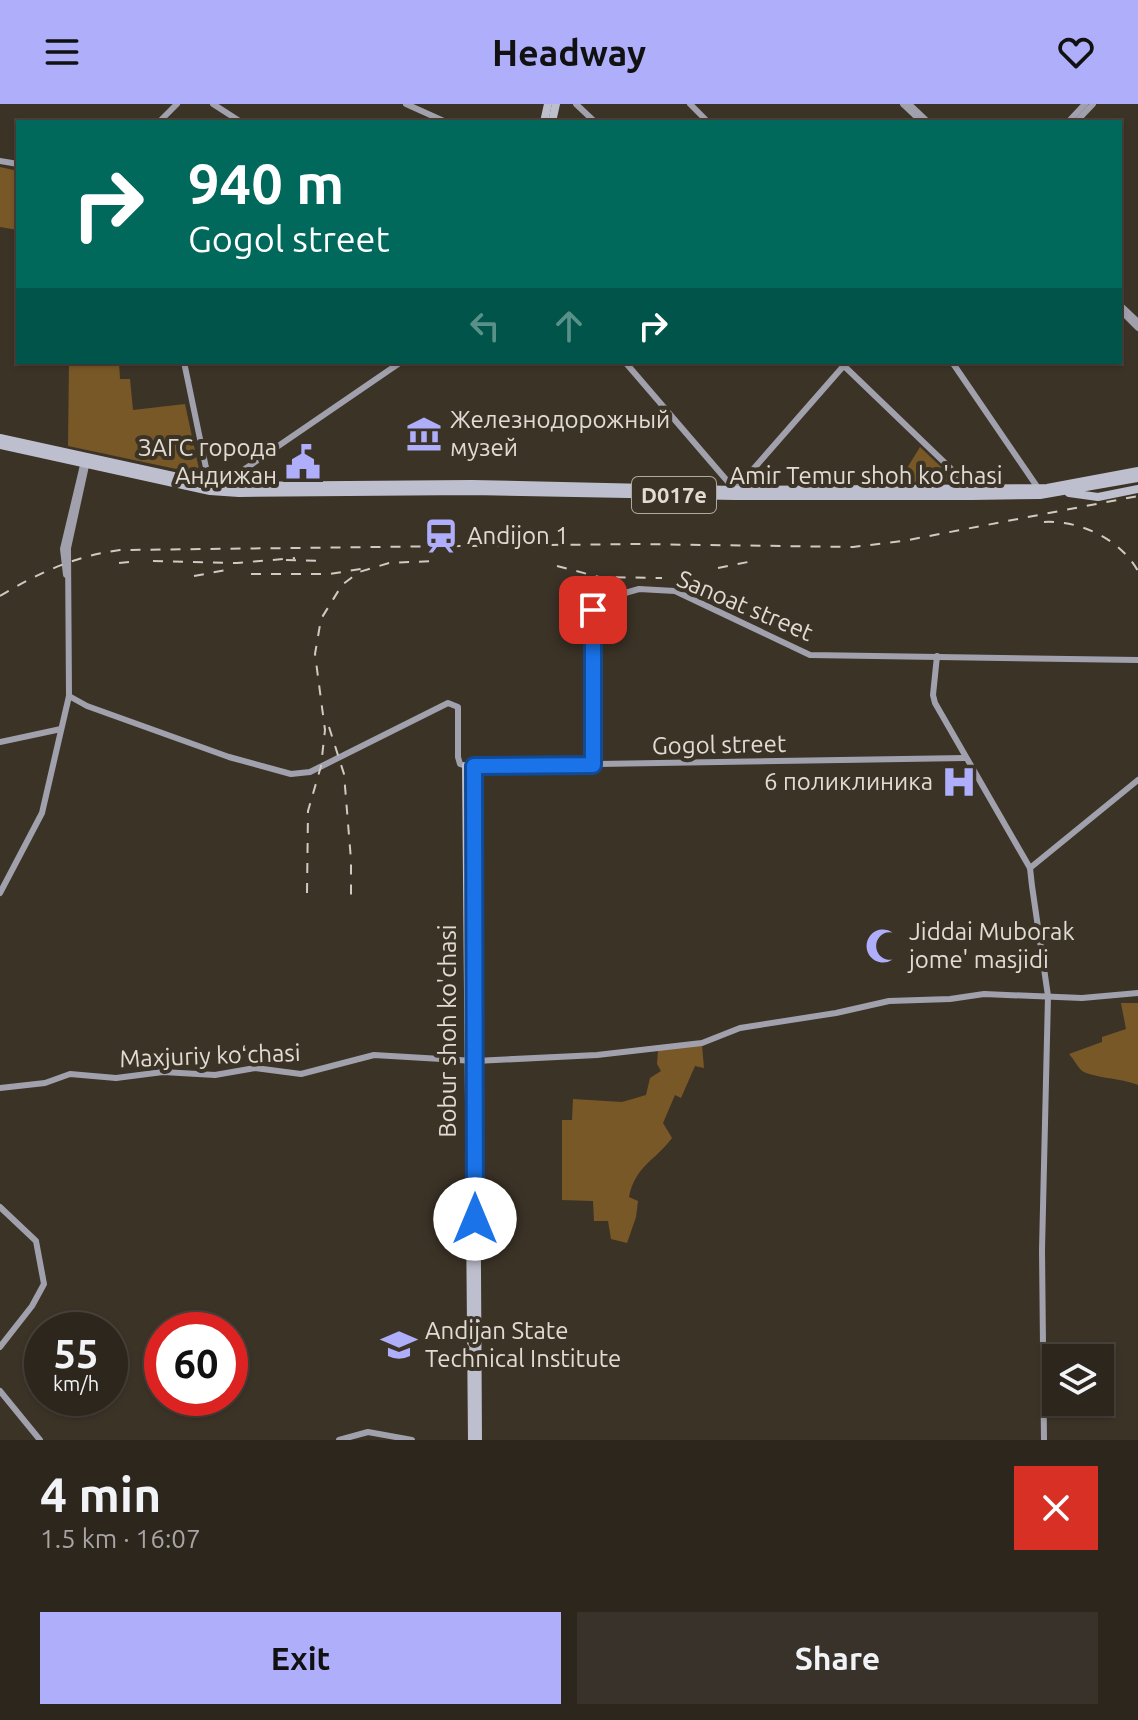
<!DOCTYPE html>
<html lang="en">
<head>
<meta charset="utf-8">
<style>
	body { margin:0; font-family:Ubuntu,sans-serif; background:#39322a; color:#f1f3f6; height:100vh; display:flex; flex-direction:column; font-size:30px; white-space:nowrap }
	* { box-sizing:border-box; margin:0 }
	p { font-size:26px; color:#a7a5a4 }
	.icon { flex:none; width:44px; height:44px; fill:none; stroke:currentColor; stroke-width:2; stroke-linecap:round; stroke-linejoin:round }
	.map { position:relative; height:1336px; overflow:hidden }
	.sheet { display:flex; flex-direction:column; background:#2d261d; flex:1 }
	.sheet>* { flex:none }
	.banner { position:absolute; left:16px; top:16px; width:1106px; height:244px; border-radius:0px; box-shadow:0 2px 6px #0004,0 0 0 2px #48433b; background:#00695c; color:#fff; overflow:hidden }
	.fabs { position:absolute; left:1042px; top:1240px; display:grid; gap:16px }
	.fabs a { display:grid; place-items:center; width:72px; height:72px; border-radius:0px; background:#2d261d; box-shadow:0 2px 6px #0004,0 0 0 2px #48433b; font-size:40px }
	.speed { position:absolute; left:24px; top:1208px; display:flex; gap:16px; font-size:40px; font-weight:700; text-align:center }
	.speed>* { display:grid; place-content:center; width:104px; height:104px; border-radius:50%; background:#2d261d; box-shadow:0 2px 6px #0004,0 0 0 2px #48433b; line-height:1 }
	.speed small { font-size:20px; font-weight:400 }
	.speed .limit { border:12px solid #d22; background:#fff; color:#111 }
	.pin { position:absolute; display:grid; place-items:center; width:68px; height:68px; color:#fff; margin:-34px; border-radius:16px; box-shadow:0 4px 12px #0006 }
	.me { position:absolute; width:88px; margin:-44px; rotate:0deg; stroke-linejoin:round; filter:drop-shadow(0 0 6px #0008) }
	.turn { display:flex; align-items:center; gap:28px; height:168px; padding:0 40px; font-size:36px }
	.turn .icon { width:104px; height:104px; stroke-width:2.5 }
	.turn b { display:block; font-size:56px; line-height:68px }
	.lanes { display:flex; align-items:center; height:76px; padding:0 40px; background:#0003; justify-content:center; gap:40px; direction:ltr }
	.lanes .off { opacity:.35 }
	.round { display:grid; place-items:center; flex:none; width:84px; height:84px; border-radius:0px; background:#39322a }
	.head { display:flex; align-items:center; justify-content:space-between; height:136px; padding:0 40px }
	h1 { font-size:48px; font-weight:600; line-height:60px }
	.action { display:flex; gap:16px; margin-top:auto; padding:16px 40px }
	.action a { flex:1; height:92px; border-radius:0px; background:#afaefa; color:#111; font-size:32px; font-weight:600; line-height:92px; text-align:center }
	.action a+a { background:#39322a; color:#f1f3f6 }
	header { display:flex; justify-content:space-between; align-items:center; height:104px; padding:0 40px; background:#afaefa; color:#111; font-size:36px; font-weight:600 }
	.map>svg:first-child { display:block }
	.green { fill:#795827 }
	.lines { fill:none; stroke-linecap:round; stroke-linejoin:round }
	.secondary { stroke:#a1a1ad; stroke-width:6 }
	.primary { stroke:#bebfce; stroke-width:8 }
	.rail { stroke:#d0cac2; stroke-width:2; stroke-dasharray:10 10; stroke-linecap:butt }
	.route-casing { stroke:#114b97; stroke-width:20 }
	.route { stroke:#1a73e8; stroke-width:14 }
	.labels { text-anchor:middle; stroke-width:8; stroke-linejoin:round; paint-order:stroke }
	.shield { fill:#3c3327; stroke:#b0a99f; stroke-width:2 }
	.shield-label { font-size:22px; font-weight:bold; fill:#e1dbd3 }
	.poi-label { font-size:24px; fill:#e1dbd3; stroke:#3c3327; text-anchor:start }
	.street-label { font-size:24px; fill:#e1dbd3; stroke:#3c3327 }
</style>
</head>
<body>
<header><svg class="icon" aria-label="menu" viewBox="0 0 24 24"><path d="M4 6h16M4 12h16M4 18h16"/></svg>Headway<svg class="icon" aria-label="heart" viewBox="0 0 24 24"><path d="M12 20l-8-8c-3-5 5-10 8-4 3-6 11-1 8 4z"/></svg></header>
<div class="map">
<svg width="1138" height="1336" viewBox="0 0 1138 1336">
	<rect width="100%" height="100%" fill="#3c3327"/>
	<!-- green -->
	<g class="green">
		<path d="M0 63 18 67V126L0 123Z"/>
		<path d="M69 258H119L120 275H130L133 306 185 300 200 370 68 342Z"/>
		<path d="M920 343 956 377 903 378 901 374Z"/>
		<path d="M1121 899H1138V981C1122 974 1091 974 1081 966 1076 961 1074 955 1069 950L1102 938V933L1126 925Z"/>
		<path d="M702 941 704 964 695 962 681 994 675 991 663 1019 672 1034C655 1057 635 1062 629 1093L638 1097 636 1113 627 1139 611 1135 608 1117H594L593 1097 562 1096V1016H572L573 995 622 998 646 991 650 974 661 967 657 960 658 946Z"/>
	</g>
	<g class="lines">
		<!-- secondary -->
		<g class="secondary">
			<path d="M213 0 241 18"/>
			<path d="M406 0 446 18"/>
			<path d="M576 0 595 18"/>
			<path d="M690 0 708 18"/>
			<path d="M903 0 922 18"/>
			<path d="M909 0 928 18"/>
			<path d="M159 18 177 0"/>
			<path d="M1068 18 1085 0"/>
			<path d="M1076 18 1093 0"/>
			<path d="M0 57 18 60"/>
			<path d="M1120 201 1138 218"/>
			<path d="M1120 206 1138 224"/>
			<path d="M184 258 210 383"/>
			<path d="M625 258 735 386 847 258"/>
			<path d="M840 258 972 385"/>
			<path d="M952 258 1038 384"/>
			<path d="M224 382 239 369 401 258"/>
			<path d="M66 471 63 445 84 357"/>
			<path d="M937 552 933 591 935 599 1030 764 1032 782 1048 892 1042 1146 1044 1336"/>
			<path d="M69 592 87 602 229 653 291 670 310 668 448 599 458 603V653L460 660 466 662"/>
			<path d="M0 638 61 625"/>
			<path d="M593 661V506L625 489 639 485 675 487 810 551 1138 556"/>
			<path d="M474 662 965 654"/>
			<path d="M1030 764 1138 676"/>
			<path d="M0 789 42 709 69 592 68 444 87 357"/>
			<path d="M0 984 45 979 70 970 116 974 163 968 215 971 255 964 301 970 374 951 475 957 597 951 702 939 740 924 836 909 889 897 950 895 984 890 1082 894 1138 889"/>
			<path d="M0 1103 36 1137 44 1180 32 1202 0 1243"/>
			<path d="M0 1287 40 1336"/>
			<path d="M339 1336 368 1328 412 1336"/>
		</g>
		<!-- primary -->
		<g class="primary">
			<path d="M544 18 548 0"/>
			<path d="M552 18 556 0"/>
			<path d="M0 334 210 380 238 382 472 380 735 386 1047 384 1138 367"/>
			<path d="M0 341 210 387 239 389 472 387 735 392H971L1040 391 1138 374"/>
			<path d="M1069 389 1098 393 1138 385"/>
			<path d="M472 1336 466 662H474L478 1336"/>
		</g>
		<!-- rail -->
		<g class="rail">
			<path d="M1044 418C1080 416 1120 435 1138 467"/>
			<path d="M286 456 322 457"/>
			<path d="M153 457 237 459 295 454"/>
			<path d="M119 459 130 458"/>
			<path d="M557 462 599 473 662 474"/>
			<path d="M718 464 753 457"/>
			<path d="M251 470H329L361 465"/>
			<path d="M194 472 226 466"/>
			<path d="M0 492C38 469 75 452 120 446L635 440 853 443 903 437 1138 392"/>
			<path d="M329 623 344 670 351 756V793"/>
			<path d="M307 789 308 707 321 662 325 626 315 550 321 515 342 481 359 468 389 459 433 457"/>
		</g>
	</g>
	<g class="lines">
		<!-- route casing -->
		<g class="route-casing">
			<path id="route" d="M475 1115 474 662 593 661V506"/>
		</g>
		<!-- route -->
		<use href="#route" class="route"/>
	</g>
	<!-- icons -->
	<defs>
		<g id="museum-bare" transform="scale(2.76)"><path d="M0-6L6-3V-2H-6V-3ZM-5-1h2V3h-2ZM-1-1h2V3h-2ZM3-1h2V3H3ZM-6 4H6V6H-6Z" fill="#afaefa" stroke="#3c3327" stroke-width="2.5" paint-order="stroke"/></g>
		<g id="civic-bare" transform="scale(2.76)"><path d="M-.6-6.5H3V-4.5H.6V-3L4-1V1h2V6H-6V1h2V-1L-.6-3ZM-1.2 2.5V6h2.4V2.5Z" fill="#afaefa" stroke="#3c3327" stroke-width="2.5" paint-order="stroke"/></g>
		<g id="station-bare" transform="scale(2.76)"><path d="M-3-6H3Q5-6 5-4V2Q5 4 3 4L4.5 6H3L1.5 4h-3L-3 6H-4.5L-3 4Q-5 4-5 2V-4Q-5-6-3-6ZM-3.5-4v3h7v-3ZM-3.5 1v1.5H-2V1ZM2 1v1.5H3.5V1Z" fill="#afaefa" stroke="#3c3327" stroke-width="2.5" paint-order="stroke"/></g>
		<g id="hospital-bare" transform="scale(2.76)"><path d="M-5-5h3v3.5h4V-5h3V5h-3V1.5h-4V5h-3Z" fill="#afaefa" stroke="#3c3327" stroke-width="2.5" paint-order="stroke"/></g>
		<g id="mosque-bare" transform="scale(2.76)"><path d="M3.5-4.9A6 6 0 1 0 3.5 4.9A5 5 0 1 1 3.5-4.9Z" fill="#afaefa" stroke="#3c3327" stroke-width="2.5" paint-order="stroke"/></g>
		<g id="university-bare" transform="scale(2.76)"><path d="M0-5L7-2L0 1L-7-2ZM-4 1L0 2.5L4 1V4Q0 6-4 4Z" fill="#afaefa" stroke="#3c3327" stroke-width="2.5" paint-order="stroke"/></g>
	</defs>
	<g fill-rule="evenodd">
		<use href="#museum-bare" x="424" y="330"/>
		<use href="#civic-bare" x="303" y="358"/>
		<use href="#station-bare" x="441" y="432"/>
		<use href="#hospital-bare" x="959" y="678"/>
		<use href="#mosque-bare" x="883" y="842"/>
		<use href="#university-bare" x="399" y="1241"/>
	</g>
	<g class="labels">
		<!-- shield labels -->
		<rect class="shield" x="632" y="373" width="84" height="36" rx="6"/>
		<g class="shield-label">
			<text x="674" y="399">D017e</text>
		</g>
		<!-- poi labels -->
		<g class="poi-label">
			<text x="450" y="324">Железнодорожный<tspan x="450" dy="28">музей</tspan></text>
			<text x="277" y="352" text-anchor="end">ЗАГС города<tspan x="277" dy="28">Андижан</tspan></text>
			<text x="467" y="440">Andijon 1</text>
			<text x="933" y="686" text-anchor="end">6 поликлиника</text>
			<text x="909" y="836">Jiddai Muborak<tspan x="909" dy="28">jome' masjidi</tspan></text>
			<text x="425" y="1235">Andijan State<tspan x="425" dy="28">Technical Institute</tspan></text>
		</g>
		<!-- street labels -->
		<g class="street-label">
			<text x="866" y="380">Amir Temur shoh ko'chasi</text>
			<text transform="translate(745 502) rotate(23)" y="8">Sanoat street</text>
			<text transform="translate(719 641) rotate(-1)" y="8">Gogol street</text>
			<text transform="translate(448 927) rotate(-90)" y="8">Bobur shoh ko'chasi</text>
			<text transform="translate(210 952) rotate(-2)" y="8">Maxjuriy koʻchasi</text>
		</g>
	</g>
</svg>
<div class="fabs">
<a><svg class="icon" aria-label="layers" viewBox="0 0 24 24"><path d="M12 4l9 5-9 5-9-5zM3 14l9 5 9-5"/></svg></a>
</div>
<div class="speed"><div>55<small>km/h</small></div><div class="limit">60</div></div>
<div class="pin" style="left:593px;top:506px;background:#d93025"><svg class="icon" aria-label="arrive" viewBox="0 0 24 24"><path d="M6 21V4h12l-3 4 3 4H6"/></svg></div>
<svg class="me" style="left:475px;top:1115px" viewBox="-20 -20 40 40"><circle r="19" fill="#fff"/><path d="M0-13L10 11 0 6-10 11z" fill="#1a73e8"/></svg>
<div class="banner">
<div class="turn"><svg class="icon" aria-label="right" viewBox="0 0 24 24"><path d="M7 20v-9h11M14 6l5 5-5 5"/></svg><div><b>940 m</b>Gogol street</div></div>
<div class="lanes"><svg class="icon off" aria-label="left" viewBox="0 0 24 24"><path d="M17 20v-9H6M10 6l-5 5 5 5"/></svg><svg class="icon off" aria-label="ahead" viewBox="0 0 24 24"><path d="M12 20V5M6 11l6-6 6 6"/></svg><svg class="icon" aria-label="right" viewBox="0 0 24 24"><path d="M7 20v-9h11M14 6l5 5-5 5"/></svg></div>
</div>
</div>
<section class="sheet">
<div class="head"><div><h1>4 min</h1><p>1.5 km · 16:07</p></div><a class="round" style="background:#d93025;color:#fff"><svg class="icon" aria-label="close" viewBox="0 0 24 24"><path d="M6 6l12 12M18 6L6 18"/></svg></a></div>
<div class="action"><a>Exit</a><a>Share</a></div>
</section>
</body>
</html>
